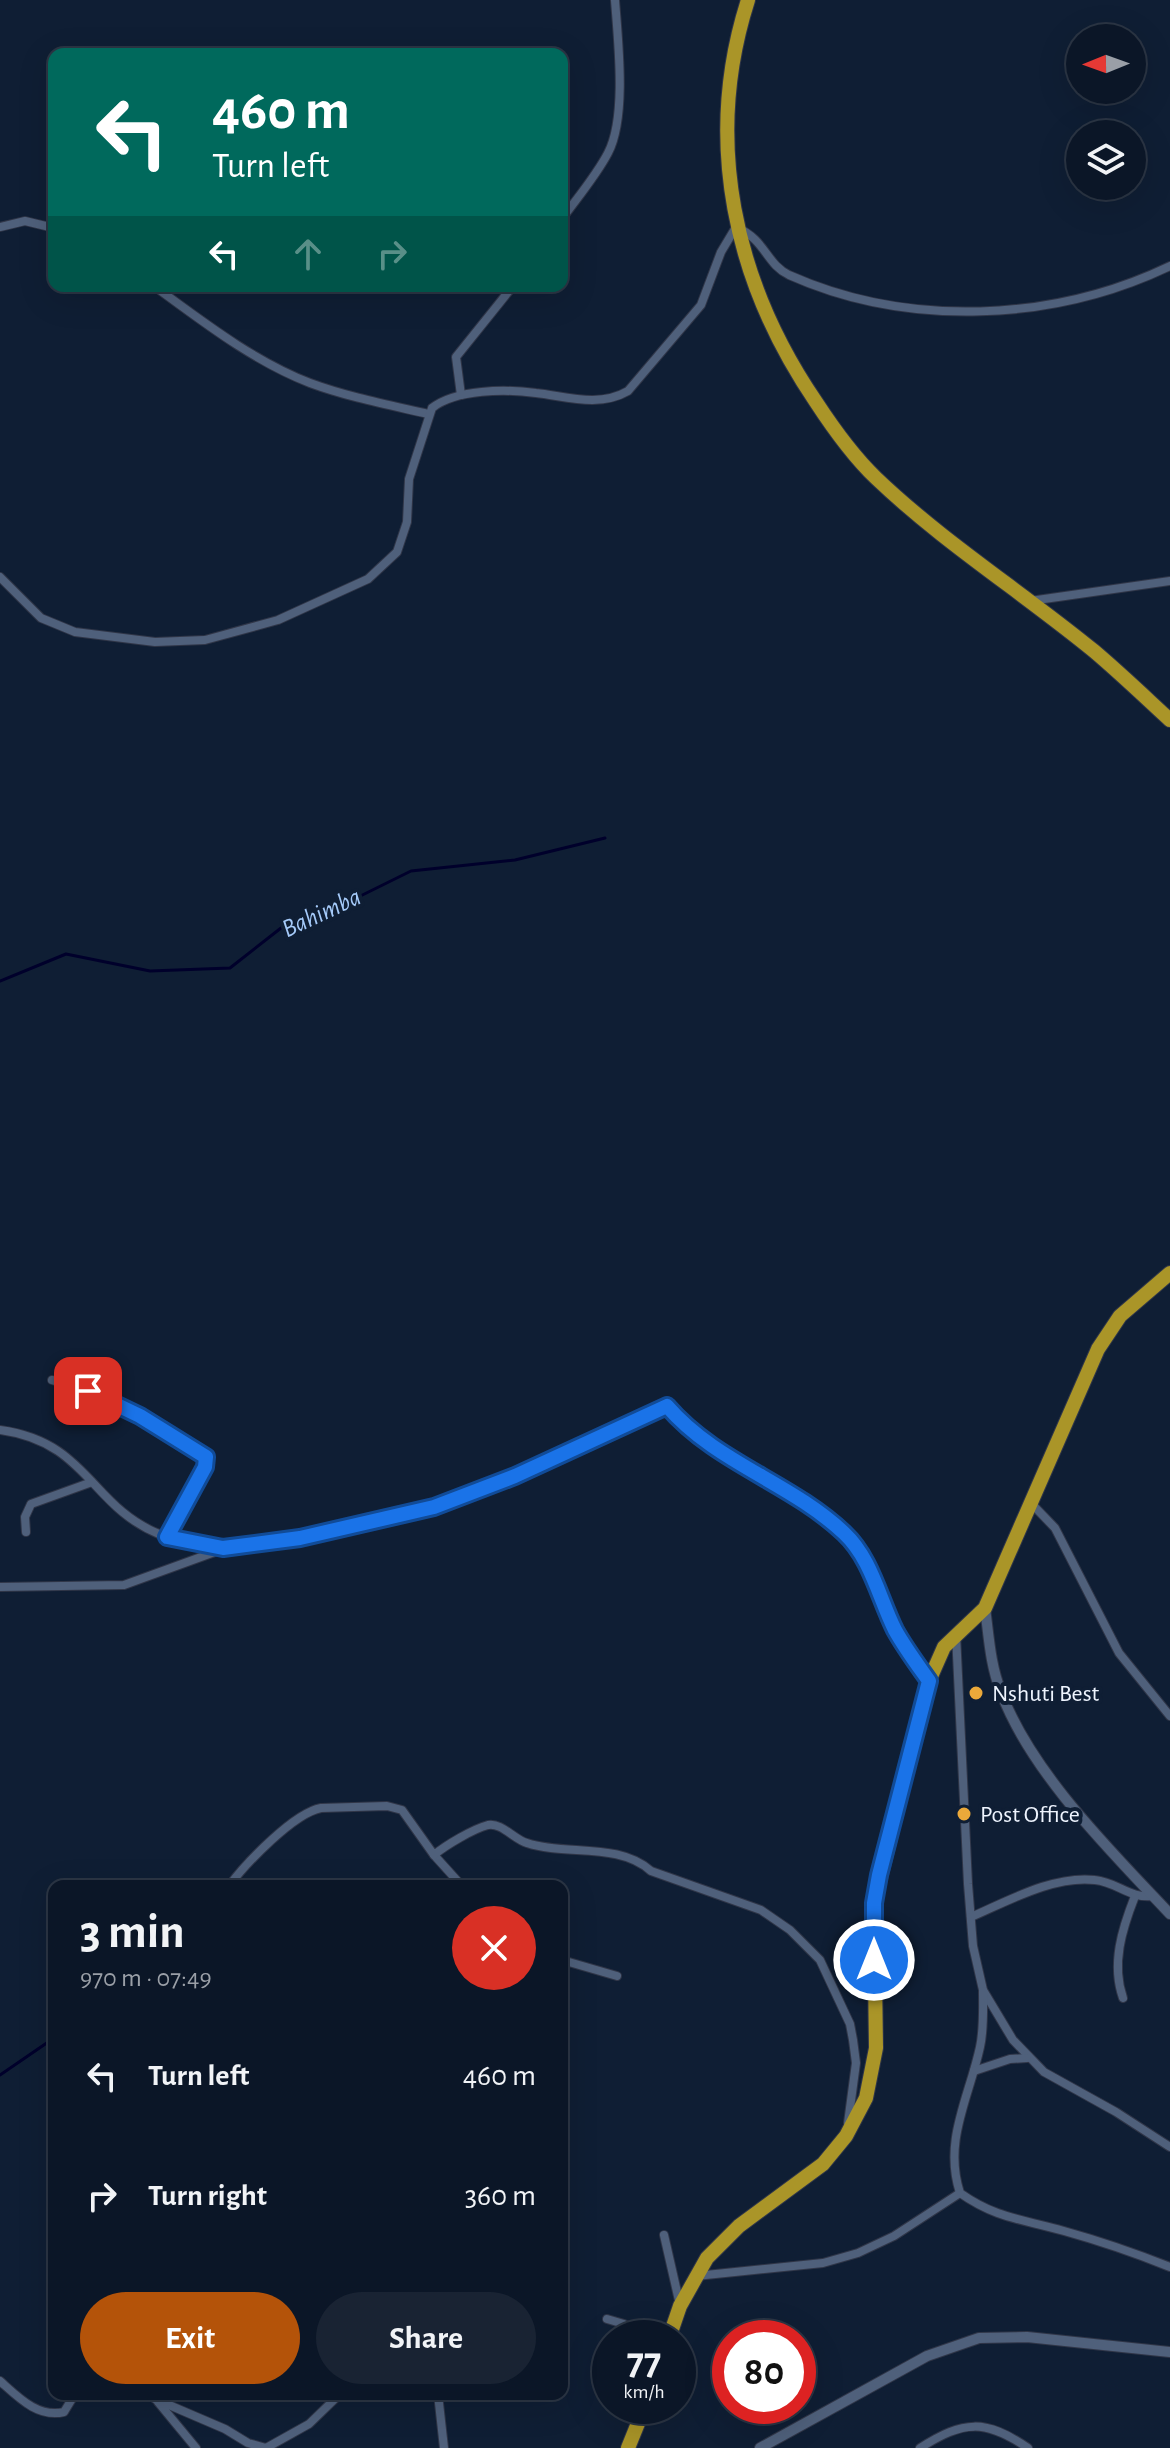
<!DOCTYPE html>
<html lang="en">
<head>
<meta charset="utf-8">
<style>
	body { margin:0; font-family:"Alegreya Sans",sans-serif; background:#192333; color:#f1f3f6; height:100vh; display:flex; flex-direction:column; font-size:30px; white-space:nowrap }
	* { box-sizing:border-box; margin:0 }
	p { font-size:26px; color:#9a9fa7 }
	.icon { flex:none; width:44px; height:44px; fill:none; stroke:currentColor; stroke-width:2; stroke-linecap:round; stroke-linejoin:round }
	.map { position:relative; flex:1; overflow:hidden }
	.side { position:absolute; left:48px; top:1880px; width:520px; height:520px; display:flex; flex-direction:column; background:#0b1627; border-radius:16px; box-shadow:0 8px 32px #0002,0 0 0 2px #2b3544 }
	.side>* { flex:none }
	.guide { position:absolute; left:48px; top:48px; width:520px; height:244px; border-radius:16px; box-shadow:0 8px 32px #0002,0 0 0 2px #2b3544; background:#00695c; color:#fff; overflow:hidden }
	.needle { width:52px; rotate:269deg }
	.controls { position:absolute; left:1066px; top:24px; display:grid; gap:16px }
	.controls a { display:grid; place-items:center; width:80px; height:80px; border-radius:50%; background:#0b1627; box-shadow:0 8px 32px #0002,0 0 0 2px #2b3544; font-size:40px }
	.speed { position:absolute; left:592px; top:2320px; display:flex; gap:16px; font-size:40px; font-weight:700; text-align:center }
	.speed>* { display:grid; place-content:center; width:104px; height:104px; border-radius:50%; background:#0b1627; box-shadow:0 8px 32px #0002,0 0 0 2px #2b3544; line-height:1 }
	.speed small { font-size:20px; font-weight:400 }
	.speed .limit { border:12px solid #d22; background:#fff; color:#111 }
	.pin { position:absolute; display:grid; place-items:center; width:68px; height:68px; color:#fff; margin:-34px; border-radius:16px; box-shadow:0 4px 12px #0006 }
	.me { position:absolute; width:88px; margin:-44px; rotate:0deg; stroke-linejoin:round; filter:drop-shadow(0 0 6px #0008) }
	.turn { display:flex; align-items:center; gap:28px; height:168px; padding:0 32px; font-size:36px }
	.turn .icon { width:104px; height:104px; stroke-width:2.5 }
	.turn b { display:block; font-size:56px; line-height:68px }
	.lanes { display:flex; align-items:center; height:76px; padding:0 32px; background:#0003; justify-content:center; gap:40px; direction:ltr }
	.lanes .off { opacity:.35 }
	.round { display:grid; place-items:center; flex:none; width:84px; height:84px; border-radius:42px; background:#192333 }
	.summary { display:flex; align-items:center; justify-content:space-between; height:136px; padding:0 32px }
	h1 { font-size:48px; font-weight:700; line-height:60px }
	.cta { display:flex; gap:16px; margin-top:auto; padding:16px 32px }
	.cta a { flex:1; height:92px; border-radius:48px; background:#b45309; color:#fff; font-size:32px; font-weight:700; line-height:92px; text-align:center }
	.cta a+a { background:#192333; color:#f1f3f6 }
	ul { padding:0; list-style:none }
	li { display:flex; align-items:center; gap:24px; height:120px; padding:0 32px }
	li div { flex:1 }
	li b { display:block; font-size:30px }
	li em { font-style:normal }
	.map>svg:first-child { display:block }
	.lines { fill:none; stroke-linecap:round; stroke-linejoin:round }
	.stream { stroke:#00002b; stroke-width:3 }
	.minor-casing { stroke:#303648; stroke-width:10 }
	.tertiary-casing { stroke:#303648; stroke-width:12 }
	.trunk-casing { stroke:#303648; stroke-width:16 }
	.minor { stroke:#4f607b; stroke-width:8 }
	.tertiary { stroke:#4f607b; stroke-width:10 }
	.trunk { stroke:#aa9528; stroke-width:14 }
	.route-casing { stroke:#114b97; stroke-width:20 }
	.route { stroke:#1a73e8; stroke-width:14 }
	.poi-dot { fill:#eba93a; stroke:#0f1e34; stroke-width:3 }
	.labels { text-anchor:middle; stroke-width:8; stroke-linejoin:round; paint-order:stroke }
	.poi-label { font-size:24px; fill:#eef4fe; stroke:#0f1e34; text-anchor:start }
	.water-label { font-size:26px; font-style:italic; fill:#a5caf9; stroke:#0f1e34 }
</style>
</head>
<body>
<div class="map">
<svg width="1170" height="2448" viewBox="0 0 1170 2448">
	<rect width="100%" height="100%" fill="#0f1e34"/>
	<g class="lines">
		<!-- stream -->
		<g class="stream">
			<path d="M0 981 66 954 150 971 230 968 281 928 332 910 411 871 515 860 605 838"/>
			<path d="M0 2075 54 2038"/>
		</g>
		<!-- minor casing -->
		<g class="minor-casing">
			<g id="minor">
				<path d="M562 219C577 198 596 176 608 153 627 117 618 41 615 0"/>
				<path d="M0 227 25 221 54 228"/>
				<path d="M154 286C202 321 253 361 310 383 348 397 389 405 428 414"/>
				<path d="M461 395 456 357 513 286"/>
				<path d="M0 577 41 618 75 632 155 642 205 640 278 620 368 579 397 552 407 522 409 479 432 408C456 389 506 389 536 393 565 396 599 408 628 391L701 305 721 252 736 227C766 240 766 264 789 275 908 328 1053 322 1170 266"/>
				<path d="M1030 601 1170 581"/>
				<path d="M52 1380C107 1394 160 1425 206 1457L205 1467 167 1537"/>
				<path d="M0 1430C88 1442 90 1506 159 1534 230 1562 302 1536 373 1518 398 1512 425 1511 450 1502 525 1476 595 1439 667 1406 719 1467 795 1479 848 1537 871 1562 880 1599 895 1629 904 1648 917 1663 929 1680"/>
				<path d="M1030 1502 1055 1528 1119 1653 1170 1716"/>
				<path d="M26 1532 25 1517 31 1504 92 1482"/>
				<path d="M0 1587 124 1585 223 1549"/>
				<path d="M956 1634 968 1884 973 1946 983 1990 1013 2040 1044 2072 1116 2112 1170 2147"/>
				<path d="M434 1855 462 1886"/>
				<path d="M229 1886C246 1863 294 1813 321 1808L387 1806 402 1810 434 1855C446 1845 473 1829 488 1825 501 1822 515 1840 527 1843 566 1856 619 1842 651 1871L761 1910 790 1930 820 1960 850 2024 853 2040 856 2063 848 2123"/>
				<path d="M971 1917C1008 1901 1054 1875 1095 1880 1117 1882 1130 1899 1153 1896"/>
				<path d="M562 1960 617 1976"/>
				<path d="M983 1991C983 2010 984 2029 980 2047 969 2098 943 2141 960 2193 997 2219 1023 2219 1064 2231 1100 2241 1135 2253 1170 2267"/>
				<path d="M1123 1998C1111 1964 1122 1929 1135 1896"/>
				<path d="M974 2071 1010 2059 1027 2058"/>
				<path d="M664 2235 680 2305"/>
				<path d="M696 2276 823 2263 858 2253 894 2236 960 2193"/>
				<path d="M607 2319 624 2324 632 2338"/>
				<path d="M0 2381C19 2398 38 2418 64 2412L75 2394"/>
				<path d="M438 2394 444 2448"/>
				<path d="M155 2399 225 2429 248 2443 266 2448 309 2424 340 2394"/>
				<path d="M158 2402 196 2448"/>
				<path d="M920 2448C964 2420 985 2419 1028 2448"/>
			</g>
		</g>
		<!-- tertiary casing -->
		<g class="tertiary-casing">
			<g id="tertiary">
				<path d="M985 1608C989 1637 990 1664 1001 1692 1031 1773 1112 1852 1170 1914"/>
				<path d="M760 2448 927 2356 979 2338 1027 2337 1170 2352"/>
			</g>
		</g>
		<!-- trunk casing -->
		<g class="trunk-casing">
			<g id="trunk">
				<path d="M748 0C703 140 734 282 816 402 833 428 853 456 876 478 943 542 1022 592 1094 651 1120 673 1145 697 1170 720"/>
				<path d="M669 2338 680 2306 707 2258 739 2226 823 2164 846 2136 866 2098 876 2048 874 1903 929 1681 944 1647 985 1608 1098 1349 1120 1316 1170 1273"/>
				<path d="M628 2448 645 2406"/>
			</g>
		</g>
		<!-- minor -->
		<use href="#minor" class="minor"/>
		<!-- tertiary -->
		<use href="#tertiary" class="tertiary"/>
		<!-- trunk -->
		<use href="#trunk" class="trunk"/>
	</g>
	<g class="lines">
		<!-- route casing -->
		<g class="route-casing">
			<path id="route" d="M88 1391 140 1416 206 1457 205 1467 167 1537 223 1548 300 1538 434 1507 515 1476 667 1406C716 1463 790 1482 844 1533 871 1558 879 1598 895 1630 905 1648 917 1664 929 1681L879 1875 874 1903V1960"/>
		</g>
		<!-- route -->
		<use href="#route" class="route"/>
	</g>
	<!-- markers -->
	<g class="poi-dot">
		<circle cx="976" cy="1693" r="8"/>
		<circle cx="964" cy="1814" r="8"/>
	</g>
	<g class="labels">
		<!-- poi labels -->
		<g class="poi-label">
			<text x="992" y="1701">Nshuti Best</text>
			<text x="980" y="1822">Post Office</text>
		</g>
		<!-- water labels -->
		<g class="water-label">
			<text transform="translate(321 912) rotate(-25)" y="9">Bahimba</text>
		</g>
	</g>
</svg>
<div class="controls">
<a><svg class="needle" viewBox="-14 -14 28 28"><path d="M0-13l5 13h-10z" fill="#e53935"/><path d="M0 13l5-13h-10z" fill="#9a9fa7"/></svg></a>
<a><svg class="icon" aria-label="layers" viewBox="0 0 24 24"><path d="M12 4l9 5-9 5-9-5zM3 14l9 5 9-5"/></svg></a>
</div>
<div class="speed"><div>77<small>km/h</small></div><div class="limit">80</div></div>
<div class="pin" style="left:88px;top:1391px;background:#d93025"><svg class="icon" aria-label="arrive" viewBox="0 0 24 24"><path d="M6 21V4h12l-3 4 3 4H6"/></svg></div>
<svg class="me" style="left:874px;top:1960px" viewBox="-20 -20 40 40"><circle r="17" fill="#1a73e8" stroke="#fff" stroke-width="3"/><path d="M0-11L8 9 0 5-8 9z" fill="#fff"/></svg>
<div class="guide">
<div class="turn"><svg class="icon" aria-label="left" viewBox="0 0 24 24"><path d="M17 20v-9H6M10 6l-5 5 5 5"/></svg><div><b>460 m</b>Turn left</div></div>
<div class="lanes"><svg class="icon" aria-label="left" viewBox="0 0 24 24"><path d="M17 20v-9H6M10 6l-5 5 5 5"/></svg><svg class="icon off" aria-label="ahead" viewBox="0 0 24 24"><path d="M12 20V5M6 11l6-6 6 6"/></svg><svg class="icon off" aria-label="right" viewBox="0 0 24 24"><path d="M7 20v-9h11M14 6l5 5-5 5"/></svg></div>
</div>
<section class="side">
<div class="summary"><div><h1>3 min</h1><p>970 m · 07:49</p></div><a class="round" style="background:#d93025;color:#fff"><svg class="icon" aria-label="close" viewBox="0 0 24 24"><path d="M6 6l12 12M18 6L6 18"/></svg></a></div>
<ul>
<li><svg class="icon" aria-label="left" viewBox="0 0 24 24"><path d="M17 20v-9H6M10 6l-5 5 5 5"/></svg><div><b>Turn left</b></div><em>460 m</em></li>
<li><svg class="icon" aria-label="right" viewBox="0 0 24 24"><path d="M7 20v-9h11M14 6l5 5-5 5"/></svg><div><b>Turn right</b></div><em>360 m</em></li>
</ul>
<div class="cta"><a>Exit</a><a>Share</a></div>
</section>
</div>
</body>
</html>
